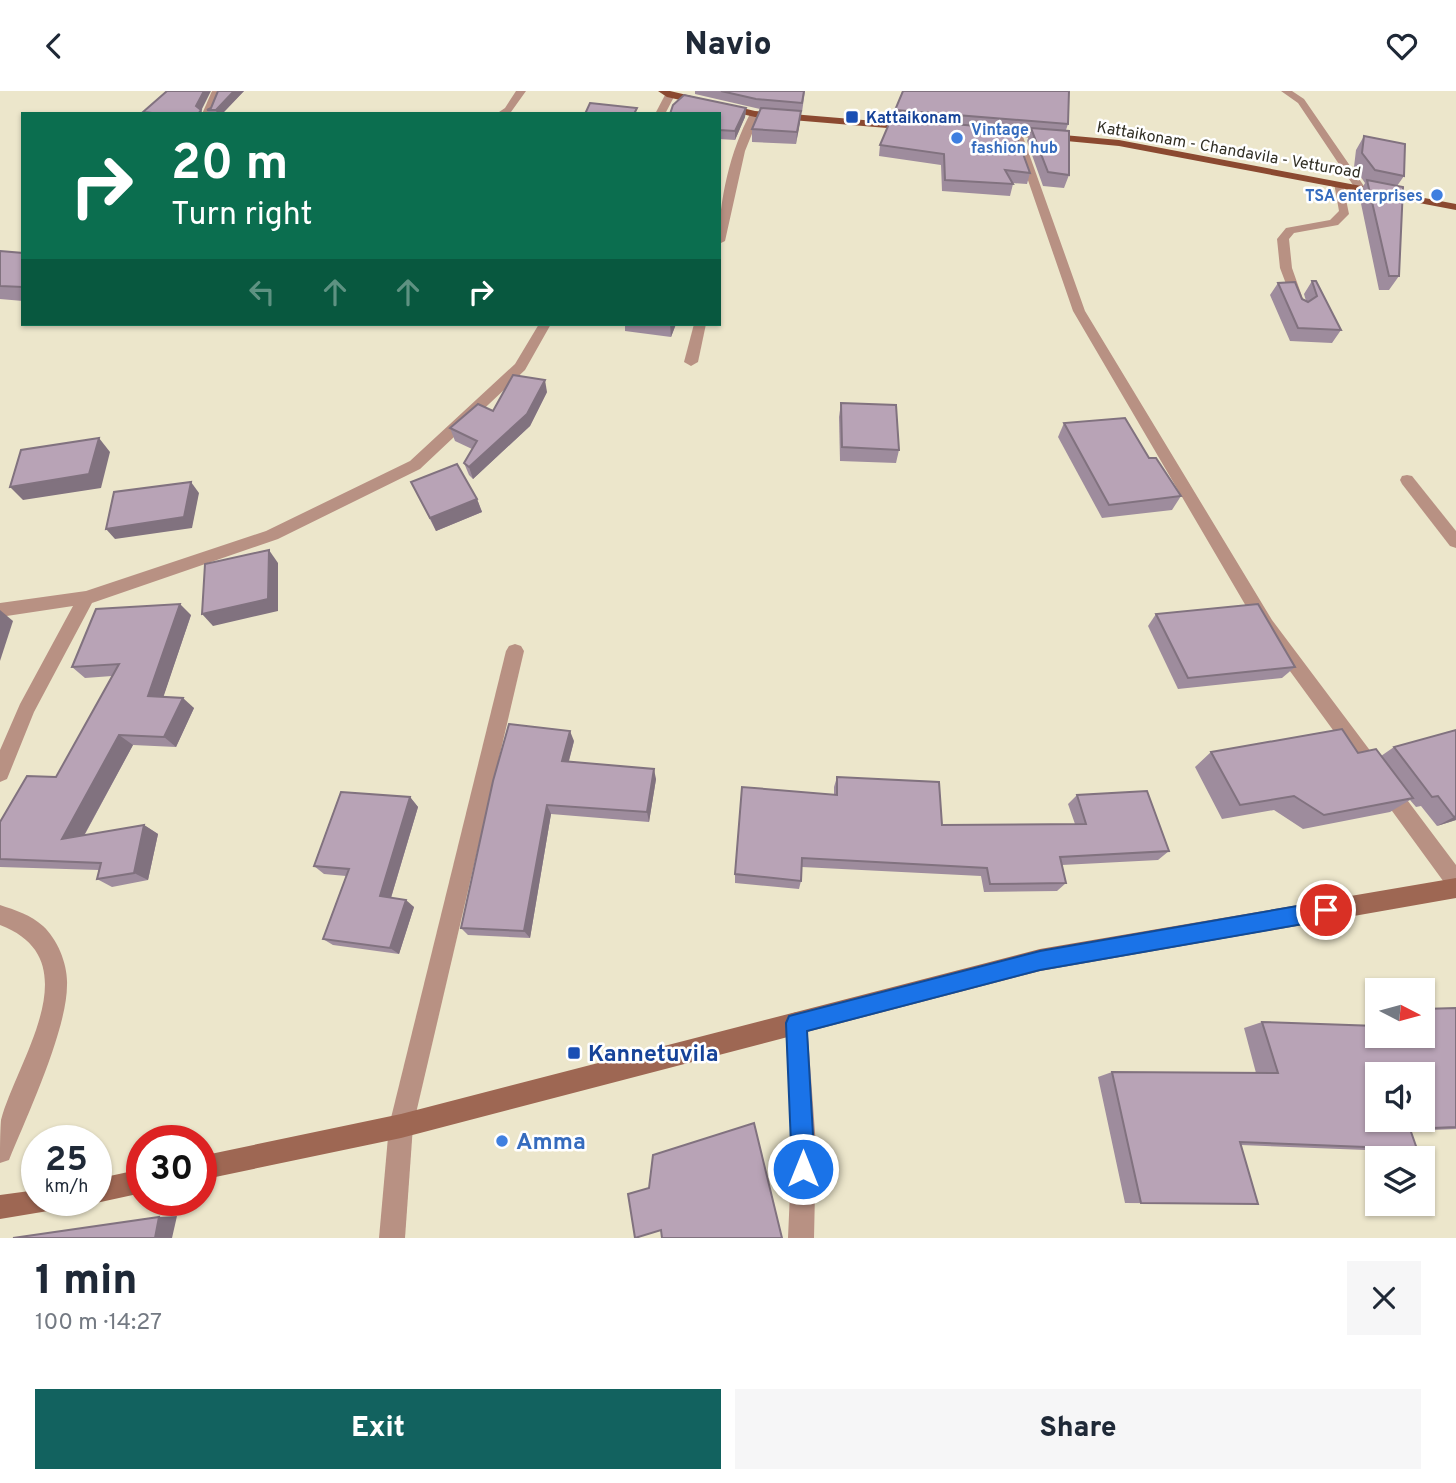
<!DOCTYPE html>
<html lang="en">
<head>
<meta charset="utf-8">
<style>
	body { margin:0; font-family:Overpass,sans-serif; background:#f6f6f7; color:#1f2937; height:100vh; display:flex; flex-direction:column; font-size:26px; white-space:nowrap }
	* { box-sizing:border-box; margin:0 }
	p { font-size:23px; color:#747a83 }
	.icon { flex:none; width:38px; height:38px; fill:none; stroke:currentColor; stroke-width:2; stroke-linecap:round; stroke-linejoin:round }
	.map { position:relative; height:1147px; overflow:hidden }
	.details { display:flex; flex-direction:column; background:#fff; flex:1 }
	.details>* { flex:none }
	.hud { position:absolute; left:21px; top:21px; width:700px; height:214px; border-radius:0px; box-shadow:0 2px 5px #0004; background:#0b6e4f; color:#fff; overflow:hidden }
	.needle { width:46px; rotate:96deg }
	.tools { position:absolute; left:1365px; top:887px; display:grid; gap:14px }
	.tools a { display:grid; place-items:center; width:70px; height:70px; border-radius:0px; background:#fff; box-shadow:0 2px 5px #0004; font-size:35px }
	.speed { position:absolute; left:21px; top:1034px; display:flex; gap:14px; font-size:35px; font-weight:700; text-align:center }
	.speed>* { display:grid; place-content:center; width:91px; height:91px; border-radius:50%; background:#fff; box-shadow:0 2px 5px #0004; line-height:1 }
	.speed small { font-size:18px; font-weight:400 }
	.speed .limit { border:10px solid #d22; background:#fff; color:#111 }
	.pin { position:absolute; display:grid; place-items:center; width:60px; height:60px; color:#fff; margin:-30px; border:4px solid #fff; border-radius:50%; box-shadow:0 2px 7px #0007 }
	.me { position:absolute; width:77px; margin:-38px; rotate:0deg; stroke-linejoin:round; filter:drop-shadow(0 0 5px #0008) }
	.turn { display:flex; align-items:center; gap:24px; height:147px; padding:0 35px; font-size:32px }
	.turn .icon { width:91px; height:91px; stroke-width:2.5 }
	.turn b { display:block; font-size:49px; line-height:60px }
	.lanes { display:flex; align-items:center; height:66px; padding:0 35px; background:#0003; justify-content:center; gap:35px; direction:ltr }
	.lanes .off { opacity:.35 }
	.round { display:grid; place-items:center; flex:none; width:74px; height:74px; border-radius:0px; background:#f6f6f7 }
	.headline { display:flex; align-items:center; justify-content:space-between; height:119px; padding:0 35px }
	h1 { font-size:42px; font-weight:800; line-height:52px }
	.action { display:flex; gap:14px; margin-top:auto; padding:14px 35px }
	.action a { flex:1; height:80px; border-radius:0px; background:#12625f; color:#fff; font-size:28px; font-weight:800; line-height:80px; text-align:center }
	.action a+a { background:#f6f6f7; color:#1f2937 }
	header { display:flex; justify-content:space-between; align-items:center; height:91px; padding:0 35px; background:#fff; font-size:32px; font-weight:800 }
	.map>svg:first-child { display:block }
	.lines { fill:none; stroke-linecap:round; stroke-linejoin:round }
	.service { fill:#b89183; fill-rule:evenodd }
	.minor { fill:#b89183; fill-rule:evenodd }
	.secondary { fill:#9e6753; fill-rule:evenodd }
	.primary { fill:#8b4930; fill-rule:evenodd }
	.wall { fill:#9e8c9d }
	.shaded-wall { fill:#81727f }
	.building { fill:#b8a3b6; stroke:#81727f; stroke-width:2; fill-rule:evenodd }
	.route { fill:#1a73e8; stroke:#114b97; stroke-width:2 }
	.transit-dot { fill:#1a4fb4; stroke:#fff; stroke-width:2.5 }
	.shop-dot { fill:#3f7fe0; stroke:#fff; stroke-width:2.5 }
	.labels { text-anchor:middle; stroke-width:5; stroke-linejoin:round; paint-order:stroke }
	.far-transit-label { font-size:16px; font-weight:bold; fill:#164399; stroke:#fff; text-anchor:start }
	.far-shop-label { font-size:16px; font-weight:bold; fill:#366cbe; stroke:#fff; text-anchor:start }
	.far-street-label { font-size:16px; fill:#302e23; stroke:#fff }
	.near-transit-label { font-size:23px; font-weight:bold; fill:#164399; stroke:#fff; text-anchor:start }
	.near-shop-label { font-size:23px; font-weight:bold; fill:#366cbe; stroke:#fff; text-anchor:start }
</style>
</head>
<body>
<header><svg class="icon" aria-label="back" viewBox="0 0 24 24"><path d="M15 5l-7 7 7 7"/></svg>Navio<svg class="icon" aria-label="heart" viewBox="0 0 24 24"><path d="M12 20l-8-8c-3-5 5-10 8-4 3-6 11-1 8 4z"/></svg></header>
<div class="map">
<svg width="1456" height="1147" viewBox="0 0 1456 1147">
	<rect width="100%" height="100%" fill="#ece6cb"/>
	<g class="lines">
		<!-- service -->
		<g class="service">
			<path d="M1334 92 1343 94 1349 123 1338 134 1294 142 1289 148 1292 177 1304 211 1298 215 1294 214 1280 177 1277 148 1286 137 1330 129 1339 120Z"/>
			<path d="M515 553 521 555 524 560 413 1035 409 1043 401 1047 393 1043 389 1035 506 560 509 555Z"/>
		</g>
		<!-- minor -->
		<g class="minor">
			<path d="M212 0H222L212 23H202Z"/>
			<path d="M516 0H526L511 21 496 23 505 17Z"/>
			<path d="M1281 0H1292L1304 8 1366 98 1365 100H1357L1298 12Z"/>
			<path d="M670 1 675 4 665 23H655L665 4Z"/>
			<path d="M751 21 760 23 745 60 725 150 719 153C719 109 730 60 751 21Z"/>
			<path d="M1017 40 1022 43 1085 220 1272 529 1456 774V801L1449 798 1260 539 1073 220 1012 43Z"/>
			<path d="M539 233H551L525 279 420 378 278 448 92 512 34 621 7 688 0 691V659L20 613 73 515 0 526V512L86 500 266 440 410 370 515 273Z"/>
			<path d="M694 233H706L698 271 691 275 684 271Z"/>
			<path d="M1407 384 1412 385 1456 440V457L1450 455 1402 393 1400 389 1402 385Z"/>
			<path d="M0 814C15 819 31 824 43 835 58 849 68 874 67 894 67 939 27 1025 9 1069L0 1072C0 1059 0 1042 1 1029 17 969 92 869 0 834Z"/>
			<path d="M796 921 804 924 807 932 816 1055 814 1147H788L792 1055 785 932 788 924Z"/>
			<path d="M401 1023 409 1027 413 1035 405 1147H379L389 1035 393 1027Z"/>
		</g>
		<!-- secondary -->
		<g class="secondary">
			<path d="M1456 787V807L1040 880 401 1047 201 1089V1065L401 1023 1040 858Z"/>
			<path d="M142 1078V1102L96 1112 89 1110H96V1088Z"/>
			<path d="M37 1099V1110H57L54 1119 0 1128V1104Z"/>
		</g>
		<!-- primary -->
		<g class="primary">
			<path d="M658 0H670L755 20 911 33 916 36 911 39 755 26 667 6Z"/>
			<path d="M995 38 1119 49 1456 113V119L1119 55 991 43 990 41Z"/>
		</g>
	</g>
	<!-- wall -->
	<g class="wall">
		<path d="M218 0H244L222 23H209L207 19 211 17Z"/>
		<path d="M695 0H805L802 21H801L796 53 752 51V38L760 18 695 3Z"/>
		<path d="M746 17 745 26 735 49 719 48V23Z"/>
		<path d="M895 19 1068 33 1066 39 1069 84 1064 97 1043 95 1027 50 1031 39 1014 38 1030 82 1027 93 1012 92 1013 93 1010 105 942 100 941 74 879 65 880 54 894 28Z"/>
		<path d="M1364 45 1404 85 1397 95 1399 185 1389 199H1379L1359 103 1365 92 1354 76 1356 59Z"/>
		<path d="M0 160 23 162V210L0 208Z"/>
		<path d="M1312 190 1341 239 1332 252 1290 250 1270 204 1278 192 1306 210 1304 203Z"/>
		<path d="M625 233H676L671 246 625 240Z"/>
		<path d="M547 301 530 335 473 388 469 384 464 372 472 358 455 350 450 337 493 320Z"/>
		<path d="M841 312 899 359 896 372 840 370 839 326Z"/>
		<path d="M1064 332 1149 367 1181 405 1172 419 1102 427 1058 346Z"/>
		<path d="M411 391 477 408 482 421 436 440Z"/>
		<path d="M1156 523 1295 576 1282 587 1178 598 1148 535Z"/>
		<path d="M191 524 163 606 194 617 176 656 133 654 84 745 144 734 158 743 148 789 112 796 97 788 99 779 0 776V731L56 686 112 585 85 587 72 576Z"/>
		<path d="M1456 639V729L1437 735 1421 715 1416 716 1410 709 1390 721 1303 738 1274 719 1222 728 1195 676 1211 661 1358 662 1381 665 1394 656Z"/>
		<path d="M574 650 569 670 656 688 649 731 551 723 530 847 468 844 461 837Z"/>
		<path d="M837 686 942 734 1075 733 1068 713 1077 704 1169 760 1158 769 1062 774 1066 792 1057 800 984 801 981 785 802 776 801 790 799 798 735 792V783L834 703V696Z"/>
		<path d="M410 706 418 716 391 807 414 816 399 863 333 854 323 848 346 785 324 783 314 775Z"/>
		<path d="M1456 917V1038L1410 1040 1417 1058 1391 1060 1241 1054 1258 1113 1125 1112 1098 986 1112 981 1256 982 1244 937 1262 931 1423 945Z"/>
	</g>
	<!-- shaded-wall -->
	<g class="shaded-wall">
		<path d="M204 0H211L201 20V19L203 23H198L196 15Z"/>
		<path d="M234 0H244L222 23H217L216 19Z"/>
		<path d="M746 17 745 26 735 49V40Z"/>
		<path d="M801 20 800 32 796 53 797 41Z"/>
		<path d="M670 233H676L671 246Z"/>
		<path d="M545 289 547 301 530 335 473 388 469 376Z"/>
		<path d="M99 347 110 361 101 397 23 409 10 396Z"/>
		<path d="M191 391 199 402 192 437 115 448 106 438Z"/>
		<path d="M477 408 482 421 436 440 430 427Z"/>
		<path d="M269 459 278 472V520L213 535 202 523Z"/>
		<path d="M180 513 191 524 160 616 148 605Z"/>
		<path d="M0 519 13 530 0 570Z"/>
		<path d="M183 607 194 617 176 656 164 646Z"/>
		<path d="M570 640 574 650 566 680 562 670Z"/>
		<path d="M119 644 133 654 77 757 62 748Z"/>
		<path d="M654 678 656 688 649 731 647 721Z"/>
		<path d="M410 706 418 716 389 813 380 805Z"/>
		<path d="M547 714 551 723 530 847 524 840Z"/>
		<path d="M1456 725V729L1437 735 1454 726Z"/>
		<path d="M144 734 158 743 148 789 134 782Z"/>
		<path d="M406 809 414 816 399 863 390 857Z"/>
		<path d="M177 1125 172 1147H155L159 1126Z"/>
	</g>
	<!-- building -->
	<g class="building">
		<path d="M167 0H204L196 15 201 19 198 23H161L143 21Z"/>
		<path d="M218 0H234L216 19H207L211 17Z"/>
		<path d="M721 0H804L802 12 756 8Z"/>
		<path d="M903 0H1069L1068 33 895 19Z"/>
		<path d="M684 4 746 17 735 40 719 39V23H670L673 14Z"/>
		<path d="M590 12 637 17 634 23H585Z"/>
		<path d="M761 17 801 20 797 41 752 38Z"/>
		<path d="M891 28 1014 38 1030 82 1005 79 1013 93 945 89 944 63 880 54Z"/>
		<path d="M1031 37 1069 40V84L1048 81Z"/>
		<path d="M1364 45 1405 53 1404 85 1375 79 1362 62Z"/>
		<path d="M1367 89 1403 96 1399 185H1389Z"/>
		<path d="M0 160 23 162V196L0 195Z"/>
		<path d="M1312 190H1316L1341 239 1298 237 1278 192 1295 191 1302 208 1308 211 1317 205Z"/>
		<path d="M513 284 545 289 527 323 469 376 464 372 477 350 450 337 478 313 493 320Z"/>
		<path d="M841 312 896 314 899 359 842 356Z"/>
		<path d="M1125 327 1149 367H1156L1181 405 1109 414 1064 332Z"/>
		<path d="M99 347 89 383 10 396 21 359Z"/>
		<path d="M457 373 477 408 430 427 411 391Z"/>
		<path d="M191 391 184 426 106 438 114 401Z"/>
		<path d="M269 459 268 508 202 523 205 473Z"/>
		<path d="M180 513 148 605 183 607 164 646 119 644 62 748 144 734 134 782 97 788 101 772 0 768V731L27 685 56 686 119 573 72 576 96 518Z"/>
		<path d="M1258 513 1295 576 1188 587 1156 523Z"/>
		<path d="M509 633 570 640 562 670 654 678 647 721 547 714 524 840 461 837 493 690Z"/>
		<path d="M1342 638 1358 662 1376 658 1413 707 1324 724 1294 705 1240 714 1211 661Z"/>
		<path d="M1456 639V725L1454 726 1438 705 1432 706 1394 656Z"/>
		<path d="M837 686 939 691 942 734 1086 733 1077 704 1147 700 1169 760 1060 766 1066 792 990 793 987 777 802 767 801 790 735 783 742 696 837 704Z"/>
		<path d="M341 701 410 706 380 805 406 809 390 857 323 848 349 778 314 775Z"/>
		<path d="M1456 917V1036L1410 1038 1417 1058 1240 1051 1258 1113 1141 1112 1112 981 1278 982 1262 931 1377 935V945H1423V918ZM1377 984H1423V1029H1377Z"/>
		<path d="M754 1032 782 1147H662L661 1139 635 1147 628 1103 649 1097 653 1064Z"/>
		<path d="M159 1126 155 1147H13Z"/>
	</g>
	<!-- route -->
	<path class="route" d="M1326 810 1333 813 1335 819 1333 826 1326 829 1040 879 807 940 815 1078 811 1086 803 1089 796 1086 792 1078 786 932 789 925 1040 860Z"/>
	<!-- markers -->
	<g class="transit-dot">
		<rect x="845" y="19" width="14" height="14" rx="3.5"/>
		<rect x="567" y="955" width="14" height="14" rx="3.5"/>
	</g>
	<g class="shop-dot">
		<circle cx="957" cy="47" r="7"/>
		<circle cx="1437" cy="104" r="7"/>
		<circle cx="502" cy="1050" r="7"/>
	</g>
	<g class="labels">
		<!-- far-transit labels -->
		<g class="far-transit-label">
			<text x="866" y="32">Kattaikonam</text>
		</g>
		<!-- far-shop labels -->
		<g class="far-shop-label">
			<text x="971" y="44">Vintage<tspan x="971" dy="18">fashion hub</tspan></text>
			<text x="1423" y="110" text-anchor="end">TSA enterprises</text>
		</g>
		<!-- far-street labels -->
		<g class="far-street-label">
			<text transform="translate(1229 58) rotate(10)" y="6">Kattaikonam - Chandavila - Vetturoad</text>
		</g>
		<!-- near-transit labels -->
		<g class="near-transit-label">
			<text x="588" y="970">Kannetuvila</text>
		</g>
		<!-- near-shop labels -->
		<g class="near-shop-label">
			<text x="516" y="1058">Amma</text>
		</g>
	</g>
</svg>
<div class="tools">
<a><svg class="needle" viewBox="-14 -14 28 28"><path d="M0-13l5 13h-10z" fill="#e53935"/><path d="M0 13l5-13h-10z" fill="#747a83"/></svg></a>
<a><svg class="icon" aria-label="sound" viewBox="0 0 24 24"><path d="M4 9h4l5-4v14l-5-4H4zM17 9q2 3 0 6"/></svg></a>
<a><svg class="icon" aria-label="layers" viewBox="0 0 24 24"><path d="M12 4l9 5-9 5-9-5zM3 14l9 5 9-5"/></svg></a>
</div>
<div class="speed"><div>25<small>km/h</small></div><div class="limit">30</div></div>
<div class="pin" style="left:1326px;top:819px;background:#d93025"><svg class="icon" aria-label="arrive" viewBox="0 0 24 24"><path d="M6 21V4h12l-3 4 3 4H6"/></svg></div>
<svg class="me" style="left:803px;top:1078px" viewBox="-20 -20 40 40"><circle r="17" fill="#1a73e8" stroke="#fff" stroke-width="3"/><path d="M0-11L8 9 0 5-8 9z" fill="#fff"/></svg>
<div class="hud">
<div class="turn"><svg class="icon" aria-label="right" viewBox="0 0 24 24"><path d="M7 20v-9h11M14 6l5 5-5 5"/></svg><div><b>20 m</b>Turn right</div></div>
<div class="lanes"><svg class="icon off" aria-label="left" viewBox="0 0 24 24"><path d="M17 20v-9H6M10 6l-5 5 5 5"/></svg><svg class="icon off" aria-label="ahead" viewBox="0 0 24 24"><path d="M12 20V5M6 11l6-6 6 6"/></svg><svg class="icon off" aria-label="ahead" viewBox="0 0 24 24"><path d="M12 20V5M6 11l6-6 6 6"/></svg><svg class="icon" aria-label="right" viewBox="0 0 24 24"><path d="M7 20v-9h11M14 6l5 5-5 5"/></svg></div>
</div>
</div>
<section class="details">
<div class="headline"><div><h1>1 min</h1><p>100 m · 14:27</p></div><a class="round"><svg class="icon" aria-label="close" viewBox="0 0 24 24"><path d="M6 6l12 12M18 6L6 18"/></svg></a></div>
<div class="action"><a>Exit</a><a>Share</a></div>
</section>
</body>
</html>
